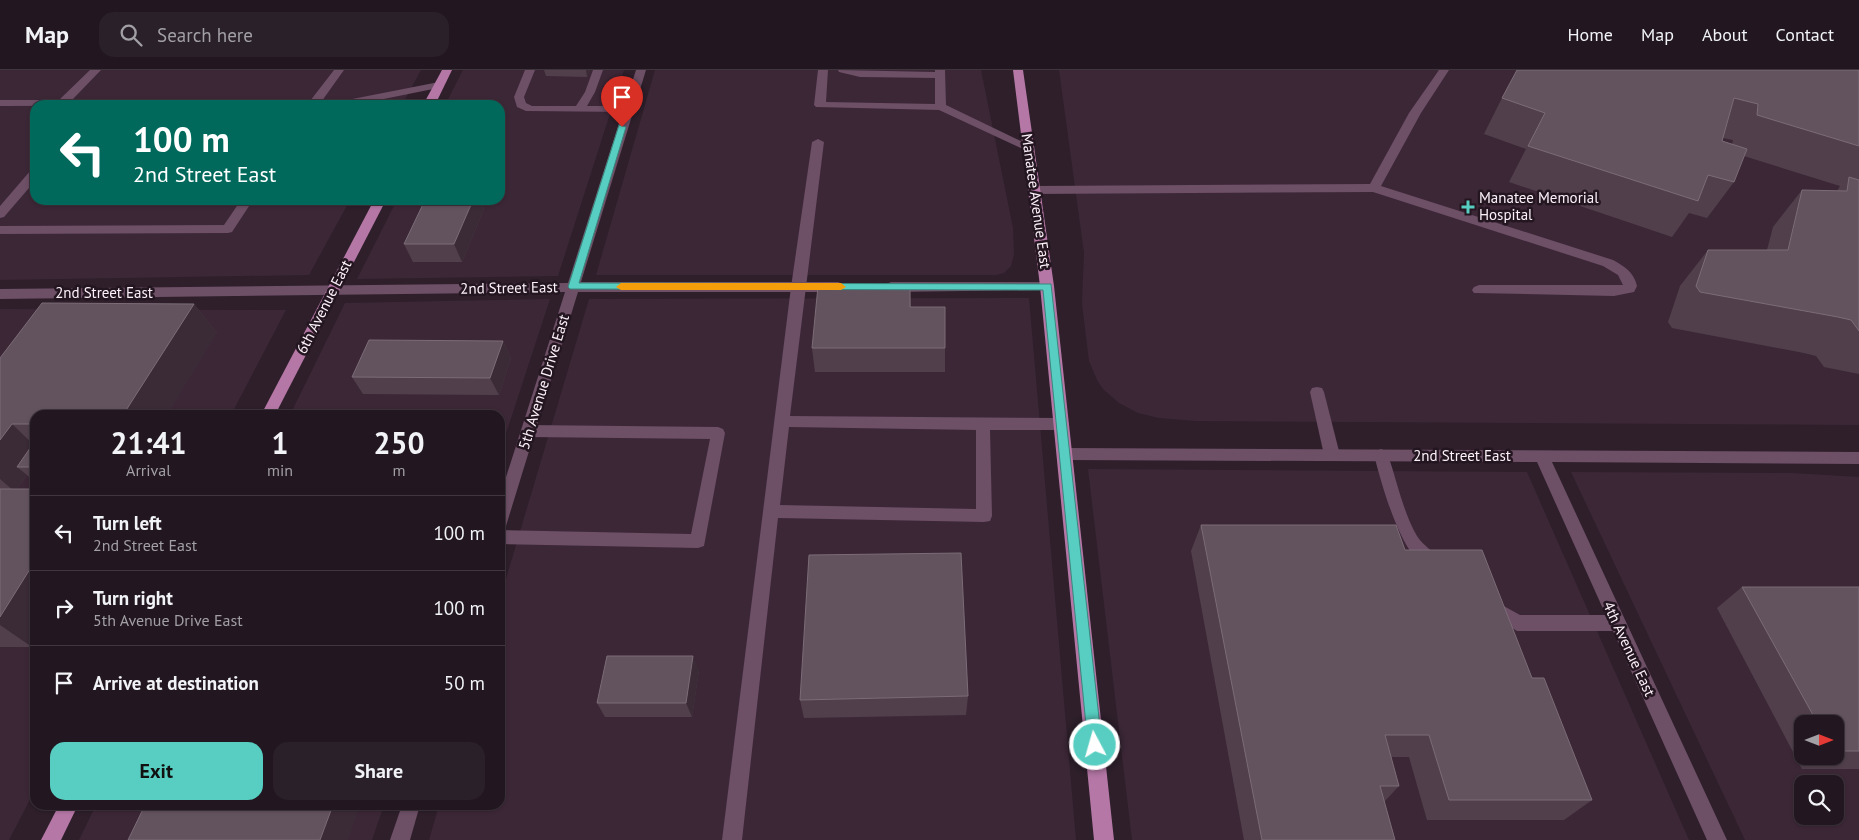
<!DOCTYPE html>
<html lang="en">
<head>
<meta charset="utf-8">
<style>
	body { margin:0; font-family:"PT Sans",sans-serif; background:#2a2029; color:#f1f3f6; height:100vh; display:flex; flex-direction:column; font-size:19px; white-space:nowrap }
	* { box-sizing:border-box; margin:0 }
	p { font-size:16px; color:#a29fa5 }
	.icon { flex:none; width:28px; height:28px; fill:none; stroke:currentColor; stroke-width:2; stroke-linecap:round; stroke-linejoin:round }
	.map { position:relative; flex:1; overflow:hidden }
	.sheet { position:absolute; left:30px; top:340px; width:475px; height:400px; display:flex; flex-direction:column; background:#221720; border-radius:15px; box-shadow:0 1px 4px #0004,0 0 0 1px #3f363e }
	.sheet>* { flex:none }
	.top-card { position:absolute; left:30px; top:30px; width:475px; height:105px; border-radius:15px; box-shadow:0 1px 4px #0004,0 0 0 1px #3f363e; background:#00695c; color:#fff; overflow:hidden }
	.needle { width:32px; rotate:90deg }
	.controls { position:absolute; left:1794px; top:645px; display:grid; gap:10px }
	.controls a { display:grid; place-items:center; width:50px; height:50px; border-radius:10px; background:#221720; box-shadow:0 1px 4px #0004,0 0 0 1px #3f363e; font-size:25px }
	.pin { position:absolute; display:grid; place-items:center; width:42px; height:42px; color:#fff; margin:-51px -21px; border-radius:50% 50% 50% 0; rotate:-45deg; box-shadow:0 0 5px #0007 }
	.pin .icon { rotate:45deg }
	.me { position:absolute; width:55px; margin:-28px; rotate:354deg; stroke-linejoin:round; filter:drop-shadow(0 0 4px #0008) }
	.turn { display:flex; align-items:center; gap:18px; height:105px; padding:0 20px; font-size:22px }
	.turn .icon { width:65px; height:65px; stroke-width:2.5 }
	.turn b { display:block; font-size:35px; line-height:42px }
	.eta { display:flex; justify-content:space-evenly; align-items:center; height:85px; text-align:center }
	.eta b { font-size:30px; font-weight:700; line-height:35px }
	.cta { display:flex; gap:10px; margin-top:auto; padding:10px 20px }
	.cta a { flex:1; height:58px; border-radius:15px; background:#57cec1; color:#111; font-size:20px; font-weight:700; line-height:58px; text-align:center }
	.cta a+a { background:#2a2029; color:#f1f3f6 }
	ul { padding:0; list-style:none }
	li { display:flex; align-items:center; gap:15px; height:75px; padding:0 20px; border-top:1px solid #3f363e }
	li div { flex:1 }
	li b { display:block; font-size:19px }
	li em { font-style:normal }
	header { display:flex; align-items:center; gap:30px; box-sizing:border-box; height:70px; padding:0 25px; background:#221720; border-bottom:1px solid #3f363e }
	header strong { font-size:24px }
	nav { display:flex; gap:28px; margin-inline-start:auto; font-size:18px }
	.search { width:350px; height:45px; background:#2a2029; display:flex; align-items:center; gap:12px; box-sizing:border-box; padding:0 18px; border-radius:15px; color:#a29fa5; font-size:19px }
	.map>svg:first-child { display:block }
	.built { fill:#3c2737; fill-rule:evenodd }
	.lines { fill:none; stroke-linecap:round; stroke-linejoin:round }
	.service { fill:#6d4f66; fill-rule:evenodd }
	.minor { fill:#6d4f66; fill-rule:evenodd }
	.primary { fill:#b577a6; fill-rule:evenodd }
	.wall { fill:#51404c; fill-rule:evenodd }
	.shaded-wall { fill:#3b2b37 }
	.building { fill:#63535f; stroke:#7b6c77 }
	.route { fill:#57cec1; stroke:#39867d }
	.slow { fill:#f59e0b }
	.poi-dot { fill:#57cec1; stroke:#241621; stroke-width:2 }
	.labels { text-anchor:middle; stroke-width:5; stroke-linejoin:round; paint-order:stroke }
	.poi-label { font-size:15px; fill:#fcf1f9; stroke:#241621; text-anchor:start }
	.street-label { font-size:15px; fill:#fcf1f9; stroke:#241621 }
</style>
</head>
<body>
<header>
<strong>Map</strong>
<div class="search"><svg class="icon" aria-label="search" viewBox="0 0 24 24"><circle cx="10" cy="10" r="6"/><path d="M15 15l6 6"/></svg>Search here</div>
<nav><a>Home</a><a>Map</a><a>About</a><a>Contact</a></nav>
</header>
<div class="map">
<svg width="1859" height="770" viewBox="0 0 1859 770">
	<rect width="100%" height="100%" fill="#2e1f2b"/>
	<!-- built -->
	<g class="built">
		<path d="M0 0H421L402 35H35V130H350L309 205 0 210Z"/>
		<path d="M463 0H624L558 206 357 209 397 130H500V35H445Z"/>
		<path d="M655 0H981L1013 158 1014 185 1011 196 1004 203 996 205H596Z"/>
		<path d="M1059 0H1859V355L1196 351 1159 348 1138 343 1119 333 1103 319 1097 310 1089 291 1082 234 1084 183Z"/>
		<path d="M1029 228 1076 770H429L439 735H500V529L589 229Z"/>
		<path d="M550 229 500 382V345H290L345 233Z"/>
		<path d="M0 239 286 240 231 345H35V720L9 770H0Z"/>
		<path d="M1088 399 1527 402 1689 770H1132Z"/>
		<path d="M1571 402 1792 403 1859 407V770H1745ZM1802 654H1835V686H1802ZM1802 714H1835V746H1802Z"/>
		<path d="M96 735H384L372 770H79Z"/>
	</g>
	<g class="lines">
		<!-- service -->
		<g class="service">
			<path d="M90 0H101L72 30 310 31 334 0H344L319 35 0 36V30H59Z"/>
			<path d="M525 0H535L524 27 526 33 532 36H576L585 22 593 0H603L595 22 587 36H627L633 39 627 42 526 41 517 37 514 27Z"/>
			<path d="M818 0H828L826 32 935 34V8L860 7 839 2 838 0 935 2V0H945L946 35 1035 78 1029 81 1025 80 939 40 816 37 814 35Z"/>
			<path d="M1439 0H1449L1421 43 1381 116 1613 190C1624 196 1634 202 1637 216L1634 222 1614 226 1474 223 1472 220 1474 217 1479 215H1623L1618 205 1603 196 1373 122 1034 124 1028 120 1034 116 1370 114 1409 43Z"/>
			<path d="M439 12 443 13 444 15 443 17 354 35H331L337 32Z"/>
			<path d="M818 69 824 72 790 346 1062 348 1067 350 1069 354 1067 358 1062 360H990L992 446 990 451 984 452 778 448 742 770H722L791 217 812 72ZM789 357 976 360V439L780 435Z"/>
			<path d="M35 99V111L4 147 0 148V136L31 100Z"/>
			<path d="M241 130H253L232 162 228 163 0 164V156L224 155Z"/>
			<path d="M1317 317 1322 318 1324 322 1340 385 1337 389 1332 391 1327 389 1324 385 1310 322 1312 318Z"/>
			<path d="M528 355 718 357 723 359 725 363 704 476 698 478 500 474V460L691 464 710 369 528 367 523 365 521 361 523 357Z"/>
			<path d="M1381 379 1386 381 1388 385C1397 411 1403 442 1417 466 1423 476 1435 481 1440 492L1438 497C1405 508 1380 407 1374 385L1376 381Z"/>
			<path d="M1491 529 1520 545H1617L1623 548 1625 553 1623 558 1617 561H1517L1485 541 1483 536 1485 531Z"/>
		</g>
		<!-- minor -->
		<g class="minor">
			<path d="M636 0H646L581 212H838L843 214 845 217 843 220 838 222H578L506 456 500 458V426L565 222 0 229V219L568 213Z"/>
			<path d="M891 212H1047L1052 213 1054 216 1052 219 1047 220 891 222 886 220 884 217 886 214Z"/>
			<path d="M1065 378 1859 382V394L1552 392 1727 770H1707L1537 392 1065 390 1060 388 1058 384 1060 380Z"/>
			<path d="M402 735H420L410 770H390Z"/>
		</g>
		<!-- primary -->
		<g class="primary">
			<path d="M442 0H452L435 35H423Z"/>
			<path d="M1013 0H1023L1054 216 1114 770H1094L1040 216Z"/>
			<path d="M374 130H386L275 345H261Z"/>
			<path d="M59 735H78L61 770H41Z"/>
		</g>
	</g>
	<!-- wall -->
	<g class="wall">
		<path d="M544 0H590L587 7 546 6Z"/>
		<path d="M1859 0V304L1824 297 1816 286 1804 283 1672 258 1668 252 1680 216 1708 180H1767L1773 157 1802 120 1837 121 1840 116 1744 86 1734 112 1707 148 1689 143 1672 167 1509 112 1526 79 1484 64 1502 28ZM1723 68 1733 70 1732 74 1722 71Z"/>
		<path d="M425 130H480L484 139 462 192H413L404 174Z"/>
		<path d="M910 216 911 237 945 278V302H815L812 278Z"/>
		<path d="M194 234 217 263 35 345V413L27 405 17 419H35V573L32 577H0V288Z"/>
		<path d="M503 271 511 288 499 325 363 324 352 307Z"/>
		<path d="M1201 455 1532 608 1592 730 1564 750H1427L1409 687H1391L1399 716 1384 732 1395 770H1244L1191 481Z"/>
		<path d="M1742 517H1859V699H1802L1717 538ZM1802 654H1835V686H1802Z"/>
		<path d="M699 600 692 647H605L597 633Z"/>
		<path d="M968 626 966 645 804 648 800 630Z"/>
	</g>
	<!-- shaded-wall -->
	<g class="shaded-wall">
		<path d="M586 0H590L587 7Z"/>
		<path d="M473 130H480L484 139 462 192 454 174Z"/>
		<path d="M194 234 217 263 167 345H123Z"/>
		<path d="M503 271 511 288 499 325 490 308Z"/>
		<path d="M12 354 35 376 17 397 27 405 15 422 0 409V370Z"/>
		<path d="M35 491V573L32 577 0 555V547Z"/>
		<path d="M693 586 699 600 692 647 686 633Z"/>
		<path d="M333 735H360L348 770H320Z"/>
	</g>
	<!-- building -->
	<g class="building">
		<path d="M1517 0H1859V76L1757 45 1758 34 1734 28 1722 71 1747 79 1734 112 1708 105 1698 131 1528 76 1545 43 1502 28Z"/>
		<path d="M1849 107 1859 110V261L1851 250 1838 247 1700 222 1696 216 1708 180H1788L1802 120 1847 121Z"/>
		<path d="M425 130H473L454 174H404Z"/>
		<path d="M818 216H910V237H945V278H812Z"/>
		<path d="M42 233 194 234 123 345H35V354H12L0 370V288Z"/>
		<path d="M369 270 503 271 490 308 352 307Z"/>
		<path d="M35 371V397H17Z"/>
		<path d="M0 419H35V491L0 547Z"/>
		<path d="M1201 455H1396L1405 480H1482L1532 608H1544L1592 730H1449L1429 665H1385L1399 716H1380L1395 770H1262Z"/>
		<path d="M961 483 968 626 800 630 809 485Z"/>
		<path d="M1742 517H1859V681H1835V654H1818Z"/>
		<path d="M607 586H693L686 633H597Z"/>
		<path d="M145 735H333L320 770H128Z"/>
	</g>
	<!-- route -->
	<path class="route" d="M619 55 626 57 579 213 1051 214 1102 675 1100 680 1095 682 1090 680 1088 675 1043 220 570 219 568 217Z"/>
	<!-- slow -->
	<path class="slow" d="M621 213H841L846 217 841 220H621L616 217Z"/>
	<!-- markers -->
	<path class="poi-dot" d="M1465.5 129.5h5v5h5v5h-5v5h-5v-5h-5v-5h5z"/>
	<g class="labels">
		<!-- poi labels -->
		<g class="poi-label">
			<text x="1479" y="133">Manatee Memorial<tspan x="1479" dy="17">Hospital</tspan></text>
		</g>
		<!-- street labels -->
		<g class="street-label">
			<text transform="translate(1036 131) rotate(82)" y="5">Manatee Avenue East</text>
			<text transform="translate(509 218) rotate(-1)" y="5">2nd Street East</text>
			<text x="104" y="228">2nd Street East</text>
			<text transform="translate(324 237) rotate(-63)" y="5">6th Avenue East</text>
			<text transform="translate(544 312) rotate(-73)" y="5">5th Avenue Drive East</text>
			<text x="1462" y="391">2nd Street East</text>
			<text transform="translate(1629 579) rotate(65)" y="5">4th Avenue East</text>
		</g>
	</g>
</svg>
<div class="controls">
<a><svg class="needle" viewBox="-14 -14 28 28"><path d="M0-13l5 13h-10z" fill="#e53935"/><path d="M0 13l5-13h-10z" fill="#a29fa5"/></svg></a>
<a><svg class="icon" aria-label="search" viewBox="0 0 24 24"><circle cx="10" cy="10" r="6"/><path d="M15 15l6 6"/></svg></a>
</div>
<div class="pin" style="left:622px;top:57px;background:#d93025"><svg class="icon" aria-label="arrive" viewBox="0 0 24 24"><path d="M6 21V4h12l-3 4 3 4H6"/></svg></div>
<svg class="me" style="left:1095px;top:675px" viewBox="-20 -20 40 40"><circle r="17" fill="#57cec1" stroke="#fff" stroke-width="3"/><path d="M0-11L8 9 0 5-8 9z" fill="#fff"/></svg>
<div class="top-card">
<div class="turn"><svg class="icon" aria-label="left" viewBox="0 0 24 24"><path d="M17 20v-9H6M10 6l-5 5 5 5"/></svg><div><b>100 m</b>2nd Street East</div></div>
</div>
<section class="sheet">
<div class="eta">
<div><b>21:41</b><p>Arrival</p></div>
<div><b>1</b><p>min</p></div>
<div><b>250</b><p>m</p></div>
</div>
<ul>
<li><svg class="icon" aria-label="left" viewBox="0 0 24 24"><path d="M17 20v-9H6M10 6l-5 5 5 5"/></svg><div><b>Turn left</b><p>2nd Street East</p></div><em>100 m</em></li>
<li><svg class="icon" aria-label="right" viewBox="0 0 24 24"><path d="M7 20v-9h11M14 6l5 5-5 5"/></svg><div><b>Turn right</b><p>5th Avenue Drive East</p></div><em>100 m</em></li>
<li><svg class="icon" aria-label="arrive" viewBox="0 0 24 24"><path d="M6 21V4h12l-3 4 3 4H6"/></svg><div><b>Arrive at destination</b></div><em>50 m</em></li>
</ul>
<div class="cta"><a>Exit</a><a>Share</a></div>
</section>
</div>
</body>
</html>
